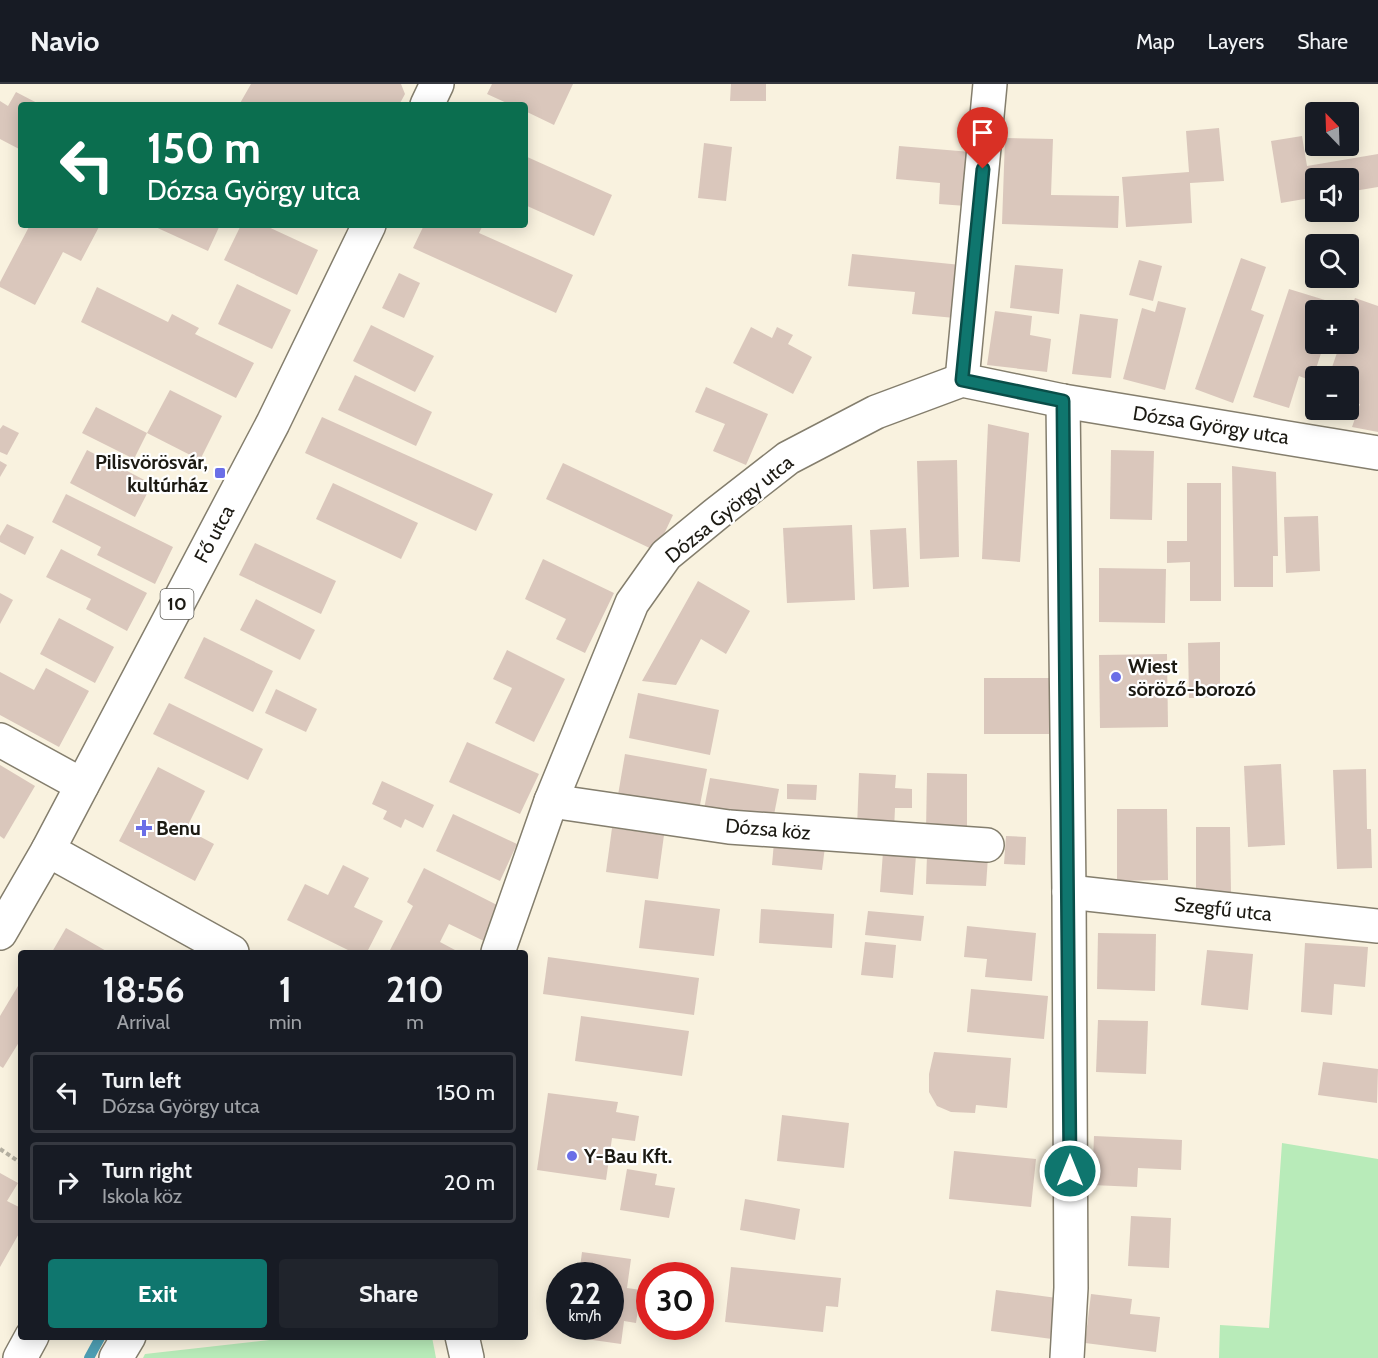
<!DOCTYPE html>
<html lang="en">
<head>
<meta charset="utf-8">
<style>
	body { margin:0; font-family:Cabin,sans-serif; background:#20242c; color:#f1f3f6; height:100vh; display:flex; flex-direction:column; font-size:22px; white-space:nowrap }
	* { box-sizing:border-box; margin:0 }
	p { font-size:20px; color:#9ea1a6 }
	.icon { flex:none; width:33px; height:33px; fill:none; stroke:currentColor; stroke-width:2; stroke-linecap:round; stroke-linejoin:round }
	.map { position:relative; flex:1; overflow:hidden }
	.sheet { position:absolute; left:18px; top:866px; width:510px; height:390px; display:flex; flex-direction:column; background:#171b24; border-radius:6px; box-shadow:0 3px 15px #0003 }
	.sheet>* { flex:none }
	.top-card { position:absolute; left:18px; top:18px; width:510px; height:126px; border-radius:6px; box-shadow:0 3px 15px #0003; background:#0b6e4f; color:#fff; overflow:hidden }
	.needle { width:39px; rotate:337deg }
	.controls { position:absolute; left:1305px; top:18px; display:grid; gap:12px }
	.controls a { display:grid; place-items:center; width:54px; height:54px; border-radius:6px; background:#171b24; box-shadow:0 3px 15px #0003; font-size:30px }
	.speed { position:absolute; left:546px; top:1178px; display:flex; gap:12px; font-size:30px; font-weight:700; text-align:center }
	.speed>* { display:grid; place-content:center; width:78px; height:78px; border-radius:50%; background:#171b24; box-shadow:0 3px 15px #0003; line-height:1 }
	.speed small { font-size:15px; font-weight:400 }
	.speed .limit { border:9px solid #d22; background:#fff; color:#111 }
	.pin { position:absolute; display:grid; place-items:center; width:51px; height:51px; color:#fff; margin:-62px -26px; border-radius:50% 50% 50% 0; rotate:-45deg; box-shadow:0 0 6px #0007 }
	.pin .icon { rotate:45deg }
	.me { position:absolute; width:66px; margin:-33px; rotate:0deg; stroke-linejoin:round; filter:drop-shadow(0 0 4px #0008) }
	.turn { display:flex; align-items:center; gap:21px; height:126px; padding:0 30px; font-size:27px }
	.turn .icon { width:78px; height:78px; stroke-width:2.5 }
	.turn b { display:block; font-size:42px; line-height:51px }
	.eta { display:flex; justify-content:space-evenly; align-items:center; height:102px; text-align:center }
	.eta b { font-size:36px; font-weight:700; line-height:42px }
	.cta { display:flex; gap:12px; margin-top:auto; padding:12px 30px }
	.cta a { flex:1; height:69px; border-radius:6px; background:#0f766e; color:#fff; font-size:24px; font-weight:700; line-height:69px; text-align:center }
	.cta a+a { background:#20242c; color:#f1f3f6 }
	ul { padding:0; list-style:none }
	li { display:flex; align-items:center; gap:18px; height:81px; margin:0 12px 9px; padding:0 18px; border:3px solid #363941; border-radius:6px }
	li div { flex:1 }
	li b { display:block; font-size:22px }
	li em { font-style:normal }
	header { display:flex; align-items:center; gap:36px; box-sizing:border-box; height:84px; padding:0 30px; background:#171b24; border-bottom:2px solid #363941 }
	header strong { font-size:28px }
	nav { display:flex; gap:33px; margin-inline-start:auto; font-size:21px }
	.map>svg:first-child { display:block }
	.green { fill:#b8ebb9 }
	.lines { fill:none; stroke-linecap:round; stroke-linejoin:round }
	.stream { stroke:#4e9eb3; stroke-width:10 }
	.building { fill:#dac7bc }
	.minor-casing { stroke:#847e6d; stroke-width:36 }
	.major-casing { stroke:#847e6d; stroke-width:36 }
	.path { stroke:#b5b0a1; stroke-width:4; stroke-dasharray:4.5 3; stroke-linecap:butt }
	.minor { stroke:#fff; stroke-width:33 }
	.major { stroke:#fff; stroke-width:33 }
	.route-casing { stroke:#0a4d48; stroke-width:15 }
	.route { stroke:#0f766e; stroke-width:10 }
	.poi-dot { fill:#6a6ee7; stroke:#fff; stroke-width:2 }
	.labels { text-anchor:middle; stroke-width:4.5; stroke-linejoin:round; paint-order:stroke }
	.shield { fill:#fff; stroke:#605f5a; stroke-width:1.5 }
	.shield-label { font-size:18px; font-weight:bold; fill:#1c1a13 }
	.street-label { font-size:20px; fill:#1c1a13; stroke:#fff }
	.poi-label { font-size:20px; font-weight:bold; fill:#1c1a13; stroke:#fff; text-anchor:start }
</style>
</head>
<body>
<header>
<strong>Navio</strong>
<nav><a>Map</a><a>Layers</a><a>Share</a></nav>
</header>
<div class="map">
<svg width="1378" height="1274" viewBox="0 0 1378 1274">
	<rect width="100%" height="100%" fill="#f9f2df"/>
	<!-- green -->
	<g class="green">
		<path d="M1282 1059 1378 1075V1274H1219L1220 1241 1269 1244Z"/>
		<path d="M305 1252 432 1253 436 1274H143L145 1270Z"/>
	</g>
	<g class="lines">
		<!-- stream -->
		<path class="stream" d="M89 1274 101 1252"/>
	</g>
	<!-- building -->
	<g class="building">
		<path d="M251 0H401L405 10 399 21H324L319 18 318 21H283L277 18 276 21H239Z"/>
		<path d="M492 0H573L554 41 525 27V21H511L487 10Z"/>
		<path d="M731 0H766V17H730Z"/>
		<path d="M16 8 41 21H21V66L0 55V17L8 22Z"/>
		<path d="M1219 44 1224 97 1190 99 1192 139 1126 143 1122 93 1189 88 1186 47Z"/>
		<path d="M1302 52 1307 82 1378 70V103L1348 108V94H1316V113L1281 119 1271 57Z"/>
		<path d="M1005 54 1053 55 1051 111 1119 112 1118 144 1002 140Z"/>
		<path d="M704 59 732 63 726 117 698 114Z"/>
		<path d="M899 62 971 68 966 122 939 120 940 99 896 95Z"/>
		<path d="M525 72 612 111 594 152 525 121Z"/>
		<path d="M30 141H100L81 177 63 168 35 221 0 203V198Z"/>
		<path d="M151 141H220L208 167Z"/>
		<path d="M241 141H264L318 166 297 211 224 176Z"/>
		<path d="M424 141H483L479 149 573 191 556 229 413 164Z"/>
		<path d="M852 170 961 181 955 234 912 230 915 208 848 202Z"/>
		<path d="M1241 174 1266 183 1251 226 1264 231 1233 319 1195 305Z"/>
		<path d="M1139 176 1162 182 1153 217 1129 211Z"/>
		<path d="M1015 181 1063 185 1059 230 1010 224Z"/>
		<path d="M399 189 420 199 404 234 382 224Z"/>
		<path d="M237 200 291 226 272 265 218 240Z"/>
		<path d="M97 203 168 238 172 230 199 244 195 250 254 279 236 314 81 238Z"/>
		<path d="M1289 205 1338 220 1335 226H1316V260H1324L1312 297 1299 292 1289 324 1253 313Z"/>
		<path d="M1355 214 1378 222V348L1352 343 1360 320 1348 317V292H1329L1340 260H1348V233Z"/>
		<path d="M1158 217 1186 224 1165 306 1123 295 1142 224 1155 228Z"/>
		<path d="M995 227 1032 232 1030 251 1051 255 1047 288 987 281Z"/>
		<path d="M1080 230 1118 235 1111 294 1072 290Z"/>
		<path d="M371 241 434 272 415 308 353 277Z"/>
		<path d="M751 243 772 254 777 243 793 251 788 260 812 273 793 310 733 279Z"/>
		<path d="M355 291 432 328 416 362 338 326Z"/>
		<path d="M706 303 768 330 746 381 713 367 725 340 695 328Z"/>
		<path d="M170 306 222 332 200 376 147 349Z"/>
		<path d="M96 323 147 349 134 375 82 349Z"/>
		<path d="M322 333 493 410 476 447 305 369Z"/>
		<path d="M988 340 1029 349 1020 478 982 475Z"/>
		<path d="M3 341 19 349 7 371 0 368V345Z"/>
		<path d="M87 366 152 400 135 433 70 399Z"/>
		<path d="M1111 366 1154 367 1152 436 1110 435Z"/>
		<path d="M957 376 959 473 920 475 917 377Z"/>
		<path d="M0 377 7 381 0 393Z"/>
		<path d="M563 379 673 431 656 467 546 415Z"/>
		<path d="M1232 382 1276 388 1278 472H1273V503H1234Z"/>
		<path d="M333 399 418 439 401 475 316 435Z"/>
		<path d="M1187 399H1221V517H1190V478L1167 479V457H1187Z"/>
		<path d="M66 410 173 463 155 500 97 471 101 463 52 438Z"/>
		<path d="M1318 432 1320 487 1286 489 1284 433Z"/>
		<path d="M7 440 34 453 25 471 0 458V452Z"/>
		<path d="M852 441 855 516 787 519 783 444Z"/>
		<path d="M906 444 909 503 873 505 870 446Z"/>
		<path d="M255 459 336 497 321 530 239 491Z"/>
		<path d="M61 465 147 509 127 547 86 525 91 515 46 493Z"/>
		<path d="M543 475 614 509 585 569 556 555 566 535 525 515Z"/>
		<path d="M1099 484 1166 485 1165 539 1099 538Z"/>
		<path d="M698 497 750 527 726 570 701 555 676 601 642 597Z"/>
		<path d="M0 509 13 516 0 540Z"/>
		<path d="M256 515 315 546 300 576 240 546Z"/>
		<path d="M59 534 114 563 95 599 40 570Z"/>
		<path d="M204 553 273 587 253 628 184 594Z"/>
		<path d="M1220 558V613L1189 614 1188 559Z"/>
		<path d="M507 566 565 595 534 658 495 639 512 604 493 595Z"/>
		<path d="M1167 570 1168 643 1100 644 1099 571Z"/>
		<path d="M46 584 89 607 59 663 0 631V588L34 606Z"/>
		<path d="M984 594H1050L1049 650H984Z"/>
		<path d="M276 605 317 625 306 648 265 629Z"/>
		<path d="M638 609 719 626 710 671 629 654Z"/>
		<path d="M169 619 263 665 248 696 153 650Z"/>
		<path d="M467 658 539 690 520 730 449 698Z"/>
		<path d="M625 670 707 685 698 731 617 717Z"/>
		<path d="M1281 680 1285 761 1248 763 1244 682Z"/>
		<path d="M0 681 35 702 4 755 0 752Z"/>
		<path d="M158 683 205 707 186 745 214 760 195 797 119 757Z"/>
		<path d="M1366 685 1367 745H1371L1372 784 1337 785 1333 686Z"/>
		<path d="M859 689 896 691 895 704 912 705V724H895L894 746 857 745Z"/>
		<path d="M927 689 967 690V748H926Z"/>
		<path d="M710 694 779 705 773 736 704 725Z"/>
		<path d="M382 697 434 721 423 744 405 735 401 744 383 735 387 727 372 720Z"/>
		<path d="M787 700 817 701 816 716 787 715Z"/>
		<path d="M1117 725H1167L1168 796 1117 797Z"/>
		<path d="M453 730 517 760 500 797 436 767Z"/>
		<path d="M1196 743H1230L1231 809H1196Z"/>
		<path d="M612 744 664 751 658 795 606 788Z"/>
		<path d="M1006 752 1026 753 1025 781 1004 780Z"/>
		<path d="M774 758 825 763 822 786 772 781Z"/>
		<path d="M883 768 916 771 913 811 880 808Z"/>
		<path d="M927 771 988 773 986 802 926 800Z"/>
		<path d="M343 781 369 794 354 823 383 837 367 868H352L287 836 305 800 328 811Z"/>
		<path d="M424 784 501 823 484 857 449 840 440 858 455 866 453 868H389L413 822 407 818Z"/>
		<path d="M645 816 720 825 714 872 639 864Z"/>
		<path d="M761 825 834 830 832 864 759 859Z"/>
		<path d="M868 827 924 832 921 857 865 851Z"/>
		<path d="M967 842 1036 849 1032 897 985 893 987 875 964 873Z"/>
		<path d="M66 844 108 868H52Z"/>
		<path d="M1098 849 1156 850 1155 907 1097 905Z"/>
		<path d="M865 858 896 861 893 894 861 891Z"/>
		<path d="M1305 859 1368 863 1365 903 1334 900 1332 931 1301 928Z"/>
		<path d="M1207 866 1253 870 1248 926 1201 921Z"/>
		<path d="M548 873 699 894 694 931 543 910Z"/>
		<path d="M21 897V955L3 984 0 982V932Z"/>
		<path d="M971 905 1048 912 1044 955 967 948Z"/>
		<path d="M581 932 689 947 682 992 575 977Z"/>
		<path d="M1098 936 1148 937 1146 990 1096 988Z"/>
		<path d="M934 968 1011 974 1007 1024 976 1021 975 1029 951 1028 937 1022 929 1008V990Z"/>
		<path d="M1323 978 1378 985 1377 1019 1318 1011Z"/>
		<path d="M548 1009 618 1018 616 1028 639 1032 635 1057 612 1054 606 1096 537 1086Z"/>
		<path d="M782 1031 849 1039 844 1084 777 1077Z"/>
		<path d="M1094 1052 1182 1056 1181 1086 1138 1084 1137 1103 1092 1101Z"/>
		<path d="M954 1067 1036 1075 1031 1123 949 1115Z"/>
		<path d="M627 1085 657 1090 655 1101 675 1104 669 1134 620 1126Z"/>
		<path d="M0 1089 18 1099 7 1117 21 1124V1146L0 1183Z"/>
		<path d="M745 1115 800 1125 795 1156 740 1146Z"/>
		<path d="M1131 1132 1171 1134 1169 1184 1128 1182Z"/>
		<path d="M582 1168 631 1175 627 1204 641 1206 636 1239 624 1237 621 1260 572 1253 574 1242H610V1191H579Z"/>
		<path d="M731 1183 841 1194 838 1223 826 1222 823 1248 725 1238Z"/>
		<path d="M996 1206 1057 1214 1052 1255 991 1247Z"/>
		<path d="M1091 1210 1132 1215 1130 1230 1160 1233 1156 1268 1085 1259Z"/>
	</g>
	<g class="lines">
		<!-- minor casing -->
		<g class="minor-casing">
			<g id="minor">
				<path d="M962 296 990 0"/>
				<path d="M1063 317 1069 808 1071 1204 1067 1274"/>
				<path d="M0 656 82 701"/>
				<path d="M551 717 729 743 987 761"/>
				<path d="M48 766 232 868"/>
				<path d="M1069 808 1378 842"/>
				<path d="M498 868 551 717 632 519 666 471 716 430 788 374 876 328 962 296 1063 317 1378 369"/>
				<path d="M462 1252 467 1274"/>
				<path d="M20 1274 32 1252"/>
				<path d="M116 1274 129 1252"/>
			</g>
		</g>
		<!-- major casing -->
		<g class="major-casing">
			<g id="major">
				<path d="M427 21 437 0"/>
				<path d="M0 849 48 766 273 339 369 141"/>
			</g>
		</g>
		<!-- path -->
		<path class="path" d="M0 1065 21 1079"/>
		<!-- minor -->
		<use href="#minor" class="minor"/>
		<!-- major -->
		<use href="#major" class="major"/>
	</g>
	<g class="lines">
		<!-- route casing -->
		<g class="route-casing">
			<path id="route" d="M983 85 962 296 1063 317 1070 1087"/>
		</g>
		<!-- route -->
		<use href="#route" class="route"/>
	</g>
	<!-- markers -->
	<g class="poi-dot">
		<rect x="214" y="383" width="12" height="12" rx="3"/>
		<circle cx="1116" cy="593" r="6"/>
		<path d="M141 735h6v6h6v6h-6v6h-6v-6h-6v-6h6z"/>
		<circle cx="572" cy="1072" r="6"/>
	</g>
	<g class="labels">
		<!-- shield labels -->
		<rect class="shield" x="160.5" y="505" width="33" height="30" rx="4.5"/>
		<g class="shield-label">
			<text x="177" y="526">10</text>
		</g>
		<!-- street labels -->
		<g class="street-label">
			<text transform="translate(1211 341) rotate(9)" y="7">Dózsa György utca</text>
			<text transform="translate(729 425) rotate(-39)" y="7">Dózsa György utca</text>
			<text transform="translate(214 450) rotate(-62)" y="7">Fő utca</text>
			<text transform="translate(768 745) rotate(5)" y="7">Dózsa köz</text>
			<text transform="translate(1223 825) rotate(6)" y="7">Szegfű utca</text>
		</g>
		<!-- poi labels -->
		<g class="poi-label">
			<text x="208" y="385" text-anchor="end">Pilisvörösvár,<tspan x="208" dy="23">kultúrház</tspan></text>
			<text x="1128" y="589">Wiest<tspan x="1128" dy="23">söröző-borozó</tspan></text>
			<text x="156" y="751">Benu</text>
			<text x="584" y="1079">Y-Bau Kft.</text>
		</g>
	</g>
</svg>
<div class="controls">
<a><svg class="needle" viewBox="-14 -14 28 28"><path d="M0-13l5 13h-10z" fill="#e53935"/><path d="M0 13l5-13h-10z" fill="#9ea1a6"/></svg></a>
<a><svg class="icon" aria-label="sound" viewBox="0 0 24 24"><path d="M4 9h4l5-4v14l-5-4H4zM17 9q2 3 0 6"/></svg></a>
<a><svg class="icon" aria-label="search" viewBox="0 0 24 24"><circle cx="10" cy="10" r="6"/><path d="M15 15l6 6"/></svg></a>
<a>+</a>
<a>−</a>
</div>
<div class="speed"><div>22<small>km/h</small></div><div class="limit">30</div></div>
<div class="pin" style="left:983px;top:85px;background:#d93025"><svg class="icon" aria-label="arrive" viewBox="0 0 24 24"><path d="M6 21V4h12l-3 4 3 4H6"/></svg></div>
<svg class="me" style="left:1070px;top:1087px" viewBox="-20 -20 40 40"><circle r="17" fill="#0f766e" stroke="#fff" stroke-width="3"/><path d="M0-11L8 9 0 5-8 9z" fill="#fff"/></svg>
<div class="top-card">
<div class="turn"><svg class="icon" aria-label="left" viewBox="0 0 24 24"><path d="M17 20v-9H6M10 6l-5 5 5 5"/></svg><div><b>150 m</b>Dózsa György utca</div></div>
</div>
<section class="sheet">
<div class="eta">
<div><b>18:56</b><p>Arrival</p></div>
<div><b>1</b><p>min</p></div>
<div><b>210</b><p>m</p></div>
</div>
<ul>
<li><svg class="icon" aria-label="left" viewBox="0 0 24 24"><path d="M17 20v-9H6M10 6l-5 5 5 5"/></svg><div><b>Turn left</b><p>Dózsa György utca</p></div><em>150 m</em></li>
<li><svg class="icon" aria-label="right" viewBox="0 0 24 24"><path d="M7 20v-9h11M14 6l5 5-5 5"/></svg><div><b>Turn right</b><p>Iskola köz</p></div><em>20 m</em></li>
</ul>
<div class="cta"><a>Exit</a><a>Share</a></div>
</section>
</div>
</body>
</html>
